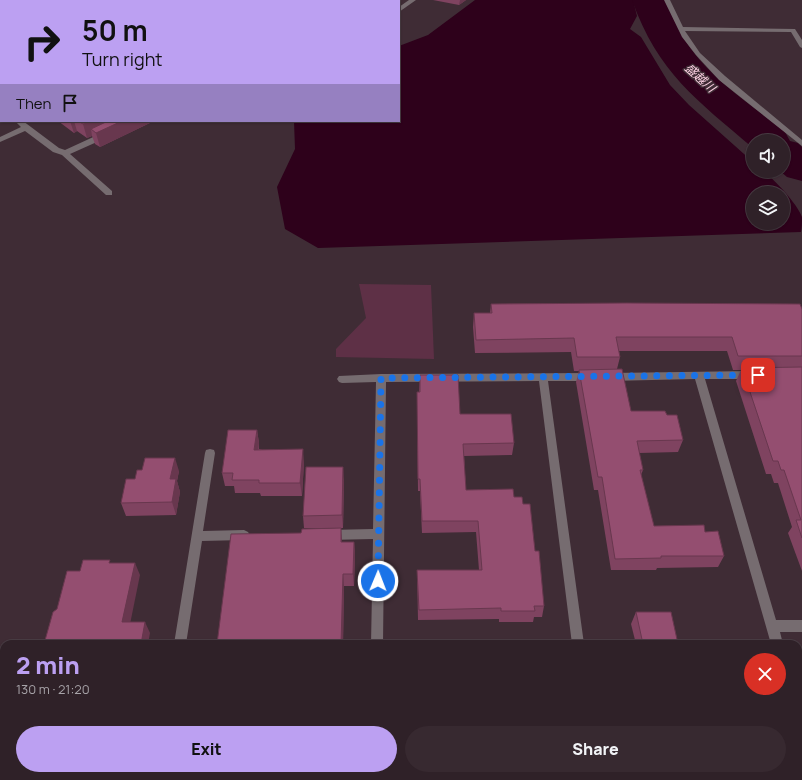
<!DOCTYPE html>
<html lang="en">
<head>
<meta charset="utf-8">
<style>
	body { margin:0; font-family:Manrope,"Noto Sans JP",sans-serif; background:#372930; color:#f1f3f6; height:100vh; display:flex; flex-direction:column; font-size:15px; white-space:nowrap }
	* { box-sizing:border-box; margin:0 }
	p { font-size:13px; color:#a7a3a8 }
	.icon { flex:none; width:22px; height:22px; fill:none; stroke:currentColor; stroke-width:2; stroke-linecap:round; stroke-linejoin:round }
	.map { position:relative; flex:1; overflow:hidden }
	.drawer { position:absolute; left:0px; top:640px; width:802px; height:140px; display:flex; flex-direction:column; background:#2f2128; border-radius:12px 12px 0 0; box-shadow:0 1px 3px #0004,0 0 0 1px #4a3e45 }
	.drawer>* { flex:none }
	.guide { position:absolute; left:0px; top:0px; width:400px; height:122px; box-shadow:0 1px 3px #0004,0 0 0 1px #4a3e45; background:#bca0f2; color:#111; overflow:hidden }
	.fabs { position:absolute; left:746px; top:134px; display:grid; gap:8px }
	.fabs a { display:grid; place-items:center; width:44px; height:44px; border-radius:50%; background:#2f2128; box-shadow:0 1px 3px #0004,0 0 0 1px #4a3e45; font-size:20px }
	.pin { position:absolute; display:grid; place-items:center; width:34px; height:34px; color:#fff; margin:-17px; border-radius:8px; box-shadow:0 2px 6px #0006 }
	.me { position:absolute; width:44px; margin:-22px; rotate:1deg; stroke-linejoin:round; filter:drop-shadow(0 0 3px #0008) }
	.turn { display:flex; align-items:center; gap:14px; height:84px; padding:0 16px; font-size:18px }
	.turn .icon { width:52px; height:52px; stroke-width:2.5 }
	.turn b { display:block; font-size:28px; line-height:34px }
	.then { display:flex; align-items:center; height:38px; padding:0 16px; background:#0003; gap:8px; font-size:15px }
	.round { display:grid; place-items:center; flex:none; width:42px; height:42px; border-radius:21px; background:#372930 }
	.headline { display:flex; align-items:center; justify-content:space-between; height:68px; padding:0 16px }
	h1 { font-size:24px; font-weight:800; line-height:30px; color:#bca0f2 }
	.button { display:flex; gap:8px; margin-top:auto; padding:8px 16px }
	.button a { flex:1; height:46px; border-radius:24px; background:#bca0f2; color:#111; font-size:16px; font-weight:800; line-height:46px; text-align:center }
	.button a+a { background:#372930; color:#f1f3f6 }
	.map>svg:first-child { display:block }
	.green { fill:#5e3046 }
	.water { fill:#2e011b; fill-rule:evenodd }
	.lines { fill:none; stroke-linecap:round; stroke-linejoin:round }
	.river { fill:#2e011b; fill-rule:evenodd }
	.minor { fill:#766c70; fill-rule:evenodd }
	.wall { fill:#7f4360 }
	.shaded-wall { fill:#68374e }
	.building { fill:#944e70; stroke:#68374e }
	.route { stroke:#1a73e8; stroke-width:7; stroke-dasharray:0 12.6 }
	.labels { text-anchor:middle; stroke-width:3; stroke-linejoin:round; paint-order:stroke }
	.far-water-label { font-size:12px; font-style:italic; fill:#fcd1e3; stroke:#3f2c35 }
</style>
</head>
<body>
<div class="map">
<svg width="802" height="780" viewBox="0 0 802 780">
	<rect width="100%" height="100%" fill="#3f2c35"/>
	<!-- green -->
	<path class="green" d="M359 284 431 285 434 359 336 357V349L366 318Z"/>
	<!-- water -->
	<path class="water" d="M475 0H633L637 16 630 29 641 37 670 85 689 105 753 162V171H764C775 181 797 203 802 217 802 222 802 228 801 232L318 248 285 229 277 187 295 149 294 121H399V46L428 35ZM753 193H783V223H753Z"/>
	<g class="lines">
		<!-- river -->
		<path class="river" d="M632 0H666C673 17 680 34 691 49 715 82 753 106 785 132L790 141 798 143 802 147V181L787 177 780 171H783V141H753V148C697 100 658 73 632 0Z"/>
		<!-- minor -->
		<g class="minor">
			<path d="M18 0H24L25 1H19Z"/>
			<path d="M409 0H416L399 12V7Z"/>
			<path d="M664 0H670L683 27 795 29 802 40V48L800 47 791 32 685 31 700 53 725 76 802 140V146L719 80 696 55 682 37Z"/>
			<path d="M0 62H1L0 67Z"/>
			<rect x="0" y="107" width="1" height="4"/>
			<path d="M15 121H23L59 148 65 150 102 133H108V137L70 154 112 191V195H106L62 155 53 152 25 131 0 142V137L21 127Z"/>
			<path d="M752 371 755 372 757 375 755 378 752 379H705L776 620H802V632H780L783 644H771L695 379 610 381 607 380 605 377 607 374 610 373Z"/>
			<path d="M590 373 593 374 595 377 593 380 590 381H548L584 644H572L539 381 386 382 383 644H371L373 539 328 540 324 538 322 535 324 532 328 530 373 529 376 382 342 383 339 382 337 379 339 376 381 374Z"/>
			<path d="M210 449 214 450 215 453 203 531 244 530 248 532 250 535 248 538 244 540 202 541 186 644H174L205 453 206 450Z"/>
			<path d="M798 709 802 710V736L798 734Z"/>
			<rect x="152" y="776" width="14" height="4"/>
			<rect x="368" y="776" width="14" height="4"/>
			<rect x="589" y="776" width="14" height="4"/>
		</g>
	</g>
	<!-- wall -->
	<g class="wall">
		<path d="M433 0H466L459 5Z"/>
		<path d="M58 121H154L100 147 95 144 92 136 87 138 77 131 74 133Z"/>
		<path d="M491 304 802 309V571L788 533 792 527 778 483H774L771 474H766L736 381 741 370H733L727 351H619L620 357 617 369 631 411 667 415 683 440 678 452 639 453 643 470 641 475 654 526 705 532 724 556 718 567 657 568 656 570H611L598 490H594L576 382 579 371H574L571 352 475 353 473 327 474 313H490Z"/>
		<path d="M420 375 460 414 514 443 512 455 464 456 466 490 514 497 523 504 535 551 544 606 542 617H534L533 622H499V619L418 620 417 570H479L476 532 422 533 420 491H418L417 404V392H419Z"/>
		<path d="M257 430 259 443V449L304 462 302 496H261L260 493H235L234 486H225L222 473Z"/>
		<path d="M179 471 177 481 180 492 176 515 126 516 121 503 135 479Z"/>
		<path d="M344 480 343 528H304L303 516Z"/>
		<path d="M342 542H354L355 555 354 586H344L343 644H217Z"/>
		<path d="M636 612 678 644H636L631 624Z"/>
	</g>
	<!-- shaded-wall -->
	<g class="shaded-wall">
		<path d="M460 0H466L459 5Z"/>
		<path d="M70 121H74L77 131 74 133Z"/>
		<path d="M89 121H154L100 147 96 133 91 129 92 136 87 138 83 124Z"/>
		<path d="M257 430 259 443 257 463 254 450Z"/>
		<path d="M303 449 304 462 302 496 300 483Z"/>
		<path d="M175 458 179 471 177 481 180 492 176 515 172 502 170 479Z"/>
		<path d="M343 467 344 480 343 528 342 515Z"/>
		<path d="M341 528 342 541V555L341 542Z"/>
		<path d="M354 542 355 555 354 586 353 574Z"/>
		<path d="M135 563 140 575 128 634 122 622Z"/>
		<path d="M343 574 344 586 343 644H341Z"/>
		<path d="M145 622 150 633 148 644H141Z"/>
		<path d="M330 776H332L331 780H329Z"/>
	</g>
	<!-- building -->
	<g class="building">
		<path d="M68 0H175L176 1H66Z"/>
		<path d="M78 121H89L83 124Z"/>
		<path d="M108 121H122L96 133 91 129Z"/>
		<path d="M626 303 800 304 802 309V356H738L732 337H616L620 357H577L574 338 476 340 474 313H492L491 304Z"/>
		<path d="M802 367V538L796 520H801L784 470H781L778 461H773L742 368Z"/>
		<path d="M622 369 631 411H665L667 415H677L683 440 637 441 643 470H640L654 526 704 525 705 532 718 531 724 556H661V558L615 559 602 477H598L579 370Z"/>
		<path d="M420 375H458L460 414H511L514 443 463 444 466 490 513 489 514 497H522L523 504H530L535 551H539L544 606H534L535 611H501V608L419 610 417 570H482L478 521H422L420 479H418L417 392H420Z"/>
		<path d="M228 430H257L254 450 303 449 300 483H259V480H232L233 473H222Z"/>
		<path d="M145 458H175L170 479H176L172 502 121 503 126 479H135L137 470H142Z"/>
		<path d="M306 467H343L342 515 303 516Z"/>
		<path d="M341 528V542H354L353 574H343L341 644H217L231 534 301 533 302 529Z"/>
		<path d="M83 560H110L109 563H135L122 622H145L141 644H44L53 612 57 609 67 571H80Z"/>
		<path d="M636 612H671L678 644H643Z"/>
		<path d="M192 776H330L329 780H191Z"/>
		<rect x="424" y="776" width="131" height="4"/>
	</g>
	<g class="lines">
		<!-- route -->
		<path class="route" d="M378 581 381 378 758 375"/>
	</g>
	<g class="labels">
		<!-- far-water labels -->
		<g class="far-water-label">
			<text transform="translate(700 78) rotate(42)" y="4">盛越川</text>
		</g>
	</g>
</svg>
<div class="fabs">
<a><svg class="icon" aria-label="sound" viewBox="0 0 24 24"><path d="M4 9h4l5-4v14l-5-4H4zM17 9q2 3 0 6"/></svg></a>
<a><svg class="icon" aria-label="layers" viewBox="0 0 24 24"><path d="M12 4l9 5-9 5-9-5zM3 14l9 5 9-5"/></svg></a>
</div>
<div class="pin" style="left:758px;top:375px;background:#d93025"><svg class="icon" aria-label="arrive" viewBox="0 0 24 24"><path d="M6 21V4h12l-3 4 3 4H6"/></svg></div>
<svg class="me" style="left:378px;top:581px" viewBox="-20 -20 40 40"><circle r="17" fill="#1a73e8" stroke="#fff" stroke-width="3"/><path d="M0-11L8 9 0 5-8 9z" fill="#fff"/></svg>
<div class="guide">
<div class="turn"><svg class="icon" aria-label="right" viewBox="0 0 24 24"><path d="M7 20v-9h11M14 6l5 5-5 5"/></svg><div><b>50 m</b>Turn right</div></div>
<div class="then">Then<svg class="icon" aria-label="arrive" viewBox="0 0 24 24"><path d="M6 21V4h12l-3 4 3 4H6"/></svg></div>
</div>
<section class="drawer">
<div class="headline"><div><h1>2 min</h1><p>130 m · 21:20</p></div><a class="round" style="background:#d93025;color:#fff"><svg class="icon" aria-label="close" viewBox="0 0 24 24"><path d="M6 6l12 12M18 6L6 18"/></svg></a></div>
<div class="button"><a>Exit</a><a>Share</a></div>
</section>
</div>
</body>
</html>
